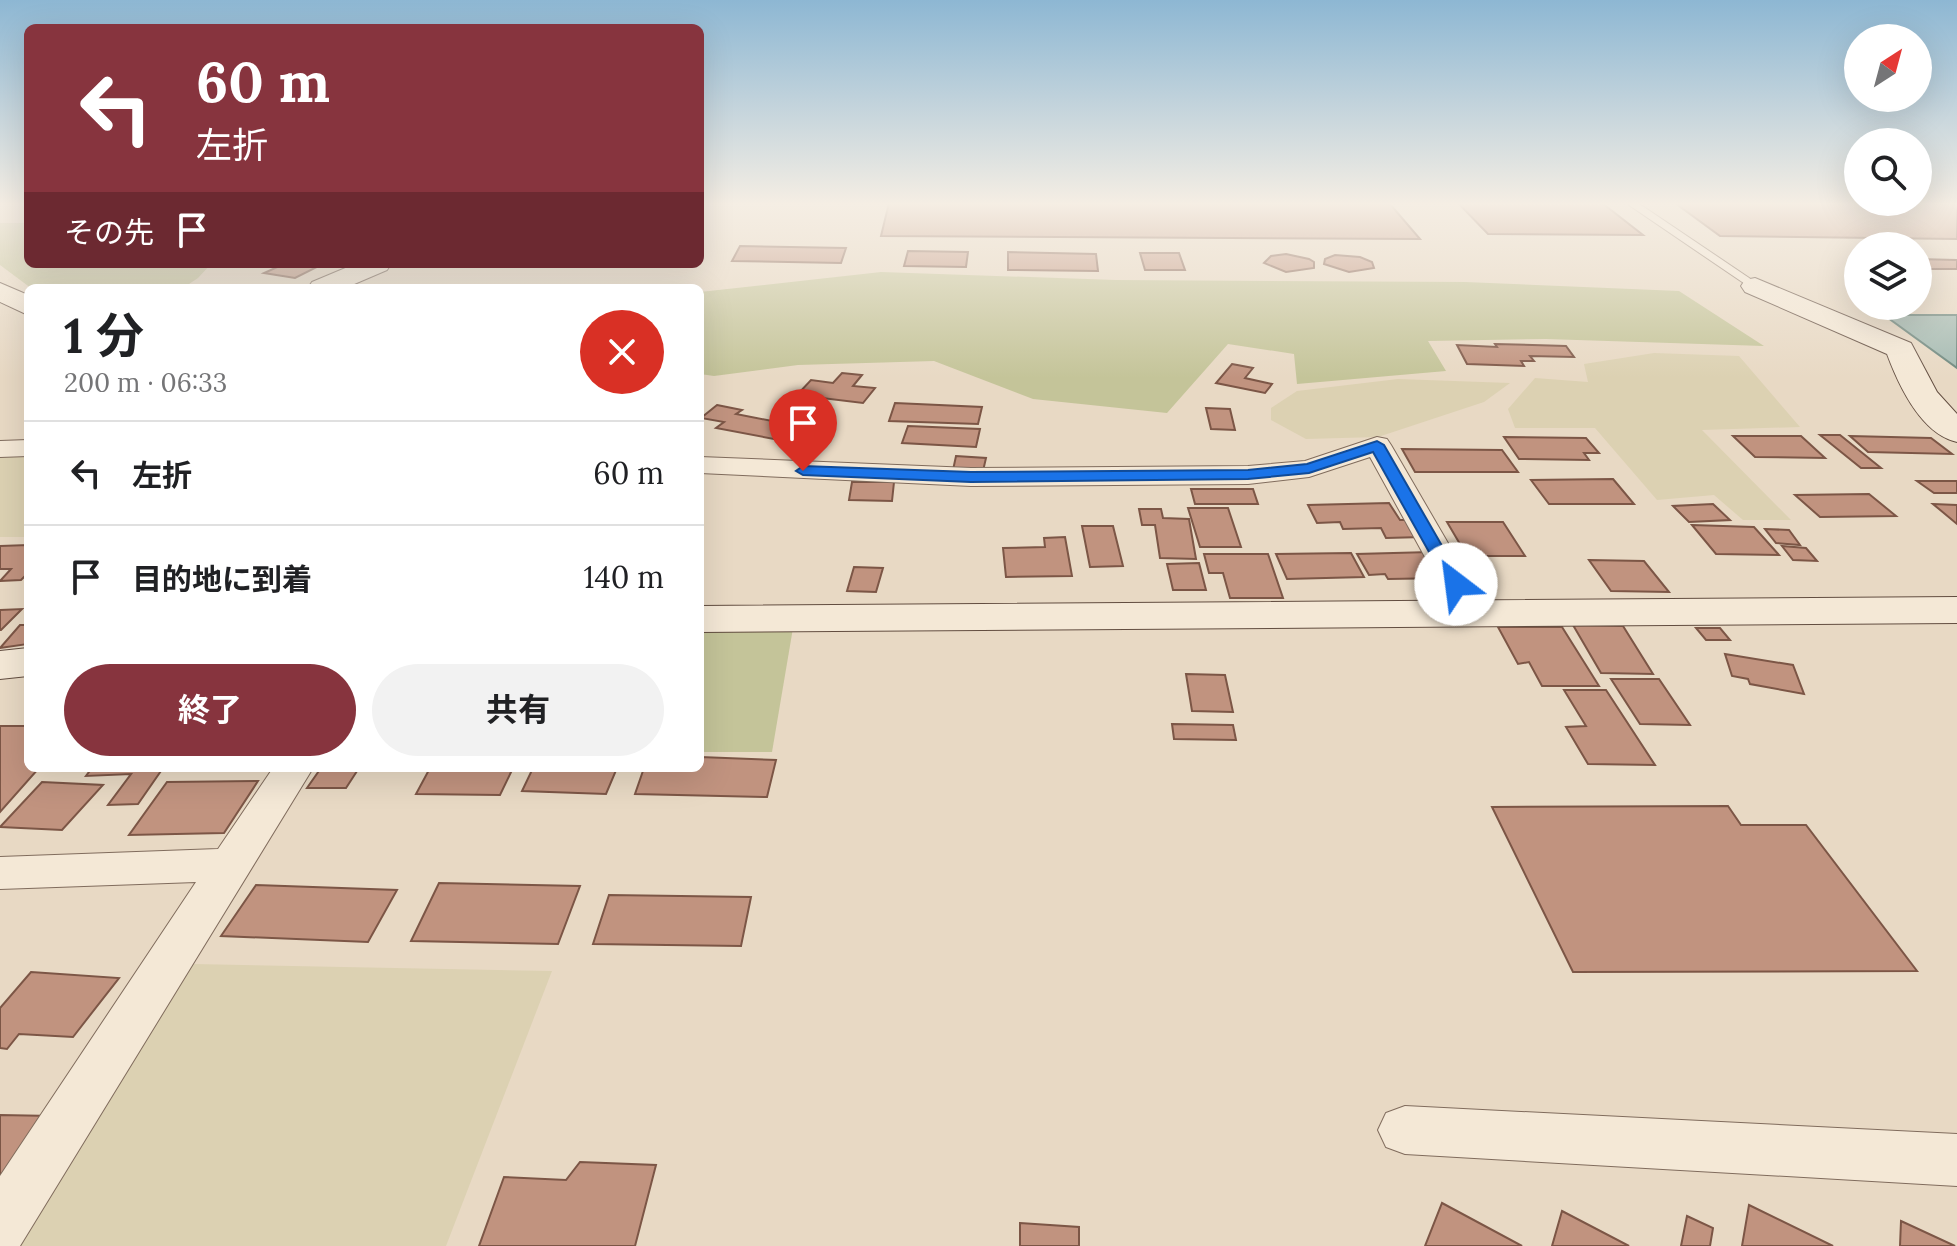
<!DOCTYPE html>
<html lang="ja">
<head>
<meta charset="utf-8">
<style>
	body { margin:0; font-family:Lora,"Noto Sans JP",serif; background:#f2f2f2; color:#202124; height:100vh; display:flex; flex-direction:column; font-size:30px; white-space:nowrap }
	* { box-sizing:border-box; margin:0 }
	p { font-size:26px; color:#757577 }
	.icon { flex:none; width:44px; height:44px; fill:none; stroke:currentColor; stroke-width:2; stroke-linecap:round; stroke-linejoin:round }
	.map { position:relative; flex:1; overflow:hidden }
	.side { position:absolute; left:24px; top:284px; width:680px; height:488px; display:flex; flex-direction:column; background:#fff; border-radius:12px; box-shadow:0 8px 32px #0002 }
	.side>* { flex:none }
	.banner { position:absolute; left:24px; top:24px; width:680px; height:244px; border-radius:12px; box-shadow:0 8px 32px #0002; background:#87343e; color:#fff; overflow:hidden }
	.needle { width:52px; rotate:36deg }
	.fabs { position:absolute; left:1844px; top:24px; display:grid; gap:16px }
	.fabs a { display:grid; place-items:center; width:88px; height:88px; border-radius:50%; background:#fff; box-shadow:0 8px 32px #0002; font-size:40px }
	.pin { position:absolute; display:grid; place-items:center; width:68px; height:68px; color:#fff; margin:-82px -34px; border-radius:50% 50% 50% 0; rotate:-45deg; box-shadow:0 0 8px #0007 }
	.pin .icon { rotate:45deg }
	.me { position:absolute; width:88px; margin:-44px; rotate:330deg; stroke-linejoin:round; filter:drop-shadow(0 0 6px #0008) }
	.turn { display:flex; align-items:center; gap:28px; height:168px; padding:0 40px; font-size:36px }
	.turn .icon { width:104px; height:104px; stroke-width:2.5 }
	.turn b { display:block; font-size:56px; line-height:68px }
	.then { display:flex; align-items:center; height:76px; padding:0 40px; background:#0003; gap:16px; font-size:30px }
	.round { display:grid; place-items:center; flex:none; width:84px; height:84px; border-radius:42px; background:#f2f2f2 }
	.summary { display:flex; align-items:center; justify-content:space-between; height:136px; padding:0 40px }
	h1 { font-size:48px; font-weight:700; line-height:60px }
	.button { display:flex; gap:16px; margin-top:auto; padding:16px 40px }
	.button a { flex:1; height:92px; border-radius:48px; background:#87343e; color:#fff; font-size:32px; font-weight:700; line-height:92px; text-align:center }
	.button a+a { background:#f2f2f2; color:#202124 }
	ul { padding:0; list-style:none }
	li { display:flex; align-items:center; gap:24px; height:104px; padding:0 40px; border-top:2px solid #e0e0e0 }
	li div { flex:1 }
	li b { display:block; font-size:30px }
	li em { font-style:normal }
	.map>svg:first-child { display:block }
	.farmland { fill:#dcd1b2 }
	.green { fill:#c4c499 }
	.water { fill:#a5bbb3; stroke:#6e887f; stroke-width:2 }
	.building { fill:#c1937f; stroke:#7c5646; stroke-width:2 }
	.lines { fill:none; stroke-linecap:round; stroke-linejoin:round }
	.lane-casing { stroke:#806c5d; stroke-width:2 }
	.street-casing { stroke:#806c5d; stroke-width:2 }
	.secondary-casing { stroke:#624d40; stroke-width:2 }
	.lane { fill:#f4e8d6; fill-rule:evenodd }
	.street { fill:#f4e8d6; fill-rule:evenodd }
	.secondary { fill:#f4e8d6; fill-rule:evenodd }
	.route { fill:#1a73e8; stroke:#114b97; stroke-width:2 }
</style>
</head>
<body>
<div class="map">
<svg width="1957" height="1246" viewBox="0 0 1957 1246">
	<rect width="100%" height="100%" fill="#e8d9c4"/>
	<!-- farmland -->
	<g class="farmland">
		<path d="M1654 353 1739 356 1800 427 1702 430 1791 520H1743L1714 495 1657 500 1595 428H1515L1508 409 1535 378 1588 382 1584 364Z"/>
		<path d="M1398 379 1510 383 1484 402 1378 437 1306 439 1271 420V408L1297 391Z"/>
		<path d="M28 455V537H0V456Z"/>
		<path d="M193 964 552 971 446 1246H11Z"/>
	</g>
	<!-- green -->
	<g class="green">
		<path d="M0 223H28V264H211L198 278 183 288H31L0 265Z"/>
		<path d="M881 272 1116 280 1465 282 1679 291 1764 346 1546 339 1428 341 1446 371 1297 384 1294 354 1228 344 1167 413 1033 399 934 361 798 365 714 376 700 374V292Z"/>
		<path d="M793 628 772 752H700V629Z"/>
	</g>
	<!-- water -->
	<path class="water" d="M1884 315H1957V368Z"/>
	<!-- building -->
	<g class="building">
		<path d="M889 203 1390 204 1420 239 881 236Z"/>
		<path d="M1458 203H1602L1643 235 1488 234Z"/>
		<path d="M1675 203 1957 204V239L1720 236Z"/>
		<path d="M740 246 846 248 841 263 732 261Z"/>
		<path d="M908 251 968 252 966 267 904 266Z"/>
		<path d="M1008 252 1096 254 1098 271 1008 270Z"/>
		<path d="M1140 253H1179L1185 270H1145Z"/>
		<path d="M1286 254 1309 259 1314 262V268L1286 272 1264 263 1271 256Z"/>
		<path d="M1335 255 1360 257 1372 262 1374 268 1349 272 1324 264 1325 259Z"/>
		<path d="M1918 259 1957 260V269H1918Z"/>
		<path d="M284 264H300L319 266 295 278 264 273Z"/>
		<path d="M1495 344 1566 346 1574 357 1530 356 1534 361H1521L1524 366 1467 364 1457 345 1497 347Z"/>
		<path d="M1232 364 1253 368 1245 378 1272 384 1265 393 1216 383Z"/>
		<path d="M842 373 862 375 853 386 875 388 863 403 797 395 811 380 833 383Z"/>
		<path d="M895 403 982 407 978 424 889 421Z"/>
		<path d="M717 405 742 410 736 414 787 424 791 419 828 429 811 446 716 428 724 422 701 418Z"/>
		<path d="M1206 408 1230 409 1235 430 1211 429Z"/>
		<path d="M908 426 980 429 976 447 902 443Z"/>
		<path d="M1820 435H1840L1881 468H1861Z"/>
		<path d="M1733 436H1801L1825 458 1755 457Z"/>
		<path d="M1850 436 1931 438 1952 454 1868 452Z"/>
		<path d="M1504 437 1586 438 1599 453H1584L1589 460 1519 459Z"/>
		<path d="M1402 449 1502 450 1518 472H1415Z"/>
		<path d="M956 456 986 458 983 471 953 470Z"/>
		<path d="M1613 479 1634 504H1549L1531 480Z"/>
		<path d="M1917 481H1957V493H1934Z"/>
		<path d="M852 482H894L892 501 849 500Z"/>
		<path d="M1191 489H1253L1258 504H1195Z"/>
		<path d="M1869 494 1896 516 1820 517 1795 495Z"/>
		<path d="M1389 503 1400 520H1412L1422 537 1386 538 1381 528 1343 529 1340 522 1317 523 1308 505Z"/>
		<path d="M1713 504 1730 520 1689 522 1673 506Z"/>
		<path d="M1933 504 1957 505V524Z"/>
		<path d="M1188 508H1228L1241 547H1200Z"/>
		<path d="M1139 509H1161L1163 518 1189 519 1196 559 1160 558 1155 525H1142Z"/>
		<path d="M1447 522H1503L1525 556H1467Z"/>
		<path d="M1692 525 1754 527 1779 555 1716 554Z"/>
		<path d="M1082 526H1113L1123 566 1090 567Z"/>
		<path d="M1765 529 1789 530 1800 545 1776 543Z"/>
		<path d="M1065 537 1072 576 1006 577 1003 548 1045 547 1044 538Z"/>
		<path d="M28 545V573L21 580 0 581 11 569H0V546Z"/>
		<path d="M1782 546 1806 548 1817 561 1793 560Z"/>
		<path d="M1431 552 1447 578 1388 579 1385 574 1369 575 1357 554Z"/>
		<path d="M1351 553 1364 577 1287 579 1276 554Z"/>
		<path d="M1204 554H1268L1283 598H1230L1223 573H1209Z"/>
		<path d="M1589 560 1644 561 1669 592 1611 591Z"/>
		<path d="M1199 563 1206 590H1173L1167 564Z"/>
		<path d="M854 567 883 568 876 592 847 591Z"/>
		<path d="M22 609 1 630H0V610Z"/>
		<path d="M20 625H28V644L0 648Z"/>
		<path d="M1573 625 1623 626 1653 674 1601 673Z"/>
		<path d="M1498 627H1562L1599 686H1542L1529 662 1518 664Z"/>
		<path d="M1696 628H1720L1730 640H1706Z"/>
		<path d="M1725 654 1793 665 1804 694 1750 684 1748 679 1732 676Z"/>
		<path d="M1186 674 1225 675 1233 712 1192 711Z"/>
		<path d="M1611 679H1659L1690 725 1640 724Z"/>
		<path d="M1564 690H1606L1655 765 1588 764 1566 727 1586 726Z"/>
		<path d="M1172 724 1233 725 1236 740 1174 739Z"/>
		<path d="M0 726H28V768H39L0 812Z"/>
		<path d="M700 757 776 760 767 797 635 794 644 768H700Z"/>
		<path d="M92 768H163L138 804 108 805 131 774 86 776Z"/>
		<path d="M321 768H359L346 788H307Z"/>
		<path d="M430 768H513L500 795 416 794Z"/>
		<path d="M533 768H617L606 794 522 791Z"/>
		<path d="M258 781 224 833 129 835 167 782Z"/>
		<path d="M42 782 103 785 62 830 0 827Z"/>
		<path d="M1728 806 1741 825H1806L1917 971 1573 972 1492 807Z"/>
		<path d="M439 883 580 886 558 944 411 941Z"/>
		<path d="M256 885 397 890 368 942 221 936Z"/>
		<path d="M609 895 751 897 741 946 593 944Z"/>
		<path d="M31 972 119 978 73 1037 19 1034 7 1049 0 1048V1008Z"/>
		<path d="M0 1115 52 1116 0 1191Z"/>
		<path d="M580 1162 656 1165 635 1246H479L504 1177 566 1180Z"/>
		<path d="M1442 1203 1522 1246H1425Z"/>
		<path d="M1749 1205 1833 1246H1742Z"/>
		<path d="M1562 1211 1629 1246H1552Z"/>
		<path d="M1687 1216 1713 1228 1710 1246H1681Z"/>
		<path d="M1901 1221 1955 1246H1900Z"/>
		<path d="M1020 1223 1079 1227V1246H1020Z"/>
	</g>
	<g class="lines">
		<!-- lane casing -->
		<g class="lane-casing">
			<path id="lane" d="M1626 203H1638L1761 286 1751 288Z"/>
		</g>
		<!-- street casing -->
		<g class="street-casing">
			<g id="street">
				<path d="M1377 437 1387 439 1391 445 1488 612 1483 619 1471 622 1459 619 1370 457 1309 477 1248 484 971 486 700 473V457L971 468 1248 466 1305 461Z"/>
				<path d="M28 440V456L0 457V441Z"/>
				<path d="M273 768H313L20 1246H0V1176L196 882 0 889V857L218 849Z"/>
				<path d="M1405 1106 1957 1134V1186L1405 1154 1386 1147 1378 1130 1386 1113Z"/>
			</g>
		</g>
		<!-- secondary casing -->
		<g class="secondary-casing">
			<g id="secondary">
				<path d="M355 264H391L387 270 345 288H308L312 282Z"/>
				<path d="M1755 278 1911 343 1937 392 1957 414V442C1921 434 1899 386 1887 354L1745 292 1741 286 1745 280Z"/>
				<path d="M0 283 28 295V315L0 302Z"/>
				<path d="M1957 597V623L700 632V606Z"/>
				<path d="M28 648V676L0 679V651Z"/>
			</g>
		</g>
		<!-- lane -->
		<use href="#lane" class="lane"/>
		<!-- street -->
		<use href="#street" class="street"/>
		<!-- secondary -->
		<use href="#secondary" class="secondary"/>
	</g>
	<!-- sky -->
	<linearGradient id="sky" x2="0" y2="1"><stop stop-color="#8db7d3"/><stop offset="0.54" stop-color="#f5eee4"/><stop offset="1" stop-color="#f5eee4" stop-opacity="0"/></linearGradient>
	<rect width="1957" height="378" fill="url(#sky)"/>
	<!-- route -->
	<path class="route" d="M1377 441 1384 445 1464 584 1462 588 1456 589 1447 584 1373 452 1309 473 1248 479 971 482 803 475 796 471 803 466 971 472 1248 470 1307 464Z"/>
</svg>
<div class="fabs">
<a><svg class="needle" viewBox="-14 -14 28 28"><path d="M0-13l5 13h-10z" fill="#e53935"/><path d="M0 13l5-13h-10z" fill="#757577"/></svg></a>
<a><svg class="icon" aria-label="search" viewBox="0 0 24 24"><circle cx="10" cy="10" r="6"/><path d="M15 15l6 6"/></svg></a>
<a><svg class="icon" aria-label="layers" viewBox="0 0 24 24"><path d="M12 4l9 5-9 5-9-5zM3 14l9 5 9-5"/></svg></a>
</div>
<div class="pin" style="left:803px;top:471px;background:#d93025"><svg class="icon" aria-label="arrive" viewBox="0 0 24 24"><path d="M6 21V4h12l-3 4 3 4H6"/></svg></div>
<svg class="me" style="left:1456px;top:584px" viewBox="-20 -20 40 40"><circle r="19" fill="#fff"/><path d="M0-13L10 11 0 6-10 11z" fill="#1a73e8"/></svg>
<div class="banner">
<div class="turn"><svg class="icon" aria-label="left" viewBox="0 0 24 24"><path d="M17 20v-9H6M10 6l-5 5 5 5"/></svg><div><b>60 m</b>左折</div></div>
<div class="then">その先<svg class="icon" aria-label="arrive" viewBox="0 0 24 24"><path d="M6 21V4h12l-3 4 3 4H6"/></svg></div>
</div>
<section class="side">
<div class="summary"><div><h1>1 分</h1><p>200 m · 06:33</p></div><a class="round" style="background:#d93025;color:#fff"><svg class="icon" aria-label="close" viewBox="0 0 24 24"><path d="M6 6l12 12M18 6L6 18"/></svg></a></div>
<ul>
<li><svg class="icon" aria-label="left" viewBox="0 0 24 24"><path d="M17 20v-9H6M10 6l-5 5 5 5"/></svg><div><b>左折</b></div><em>60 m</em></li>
<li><svg class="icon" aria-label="arrive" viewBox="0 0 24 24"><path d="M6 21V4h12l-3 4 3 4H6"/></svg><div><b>目的地に到着</b></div><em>140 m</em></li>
</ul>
<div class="button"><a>終了</a><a>共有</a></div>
</section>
</div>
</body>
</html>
